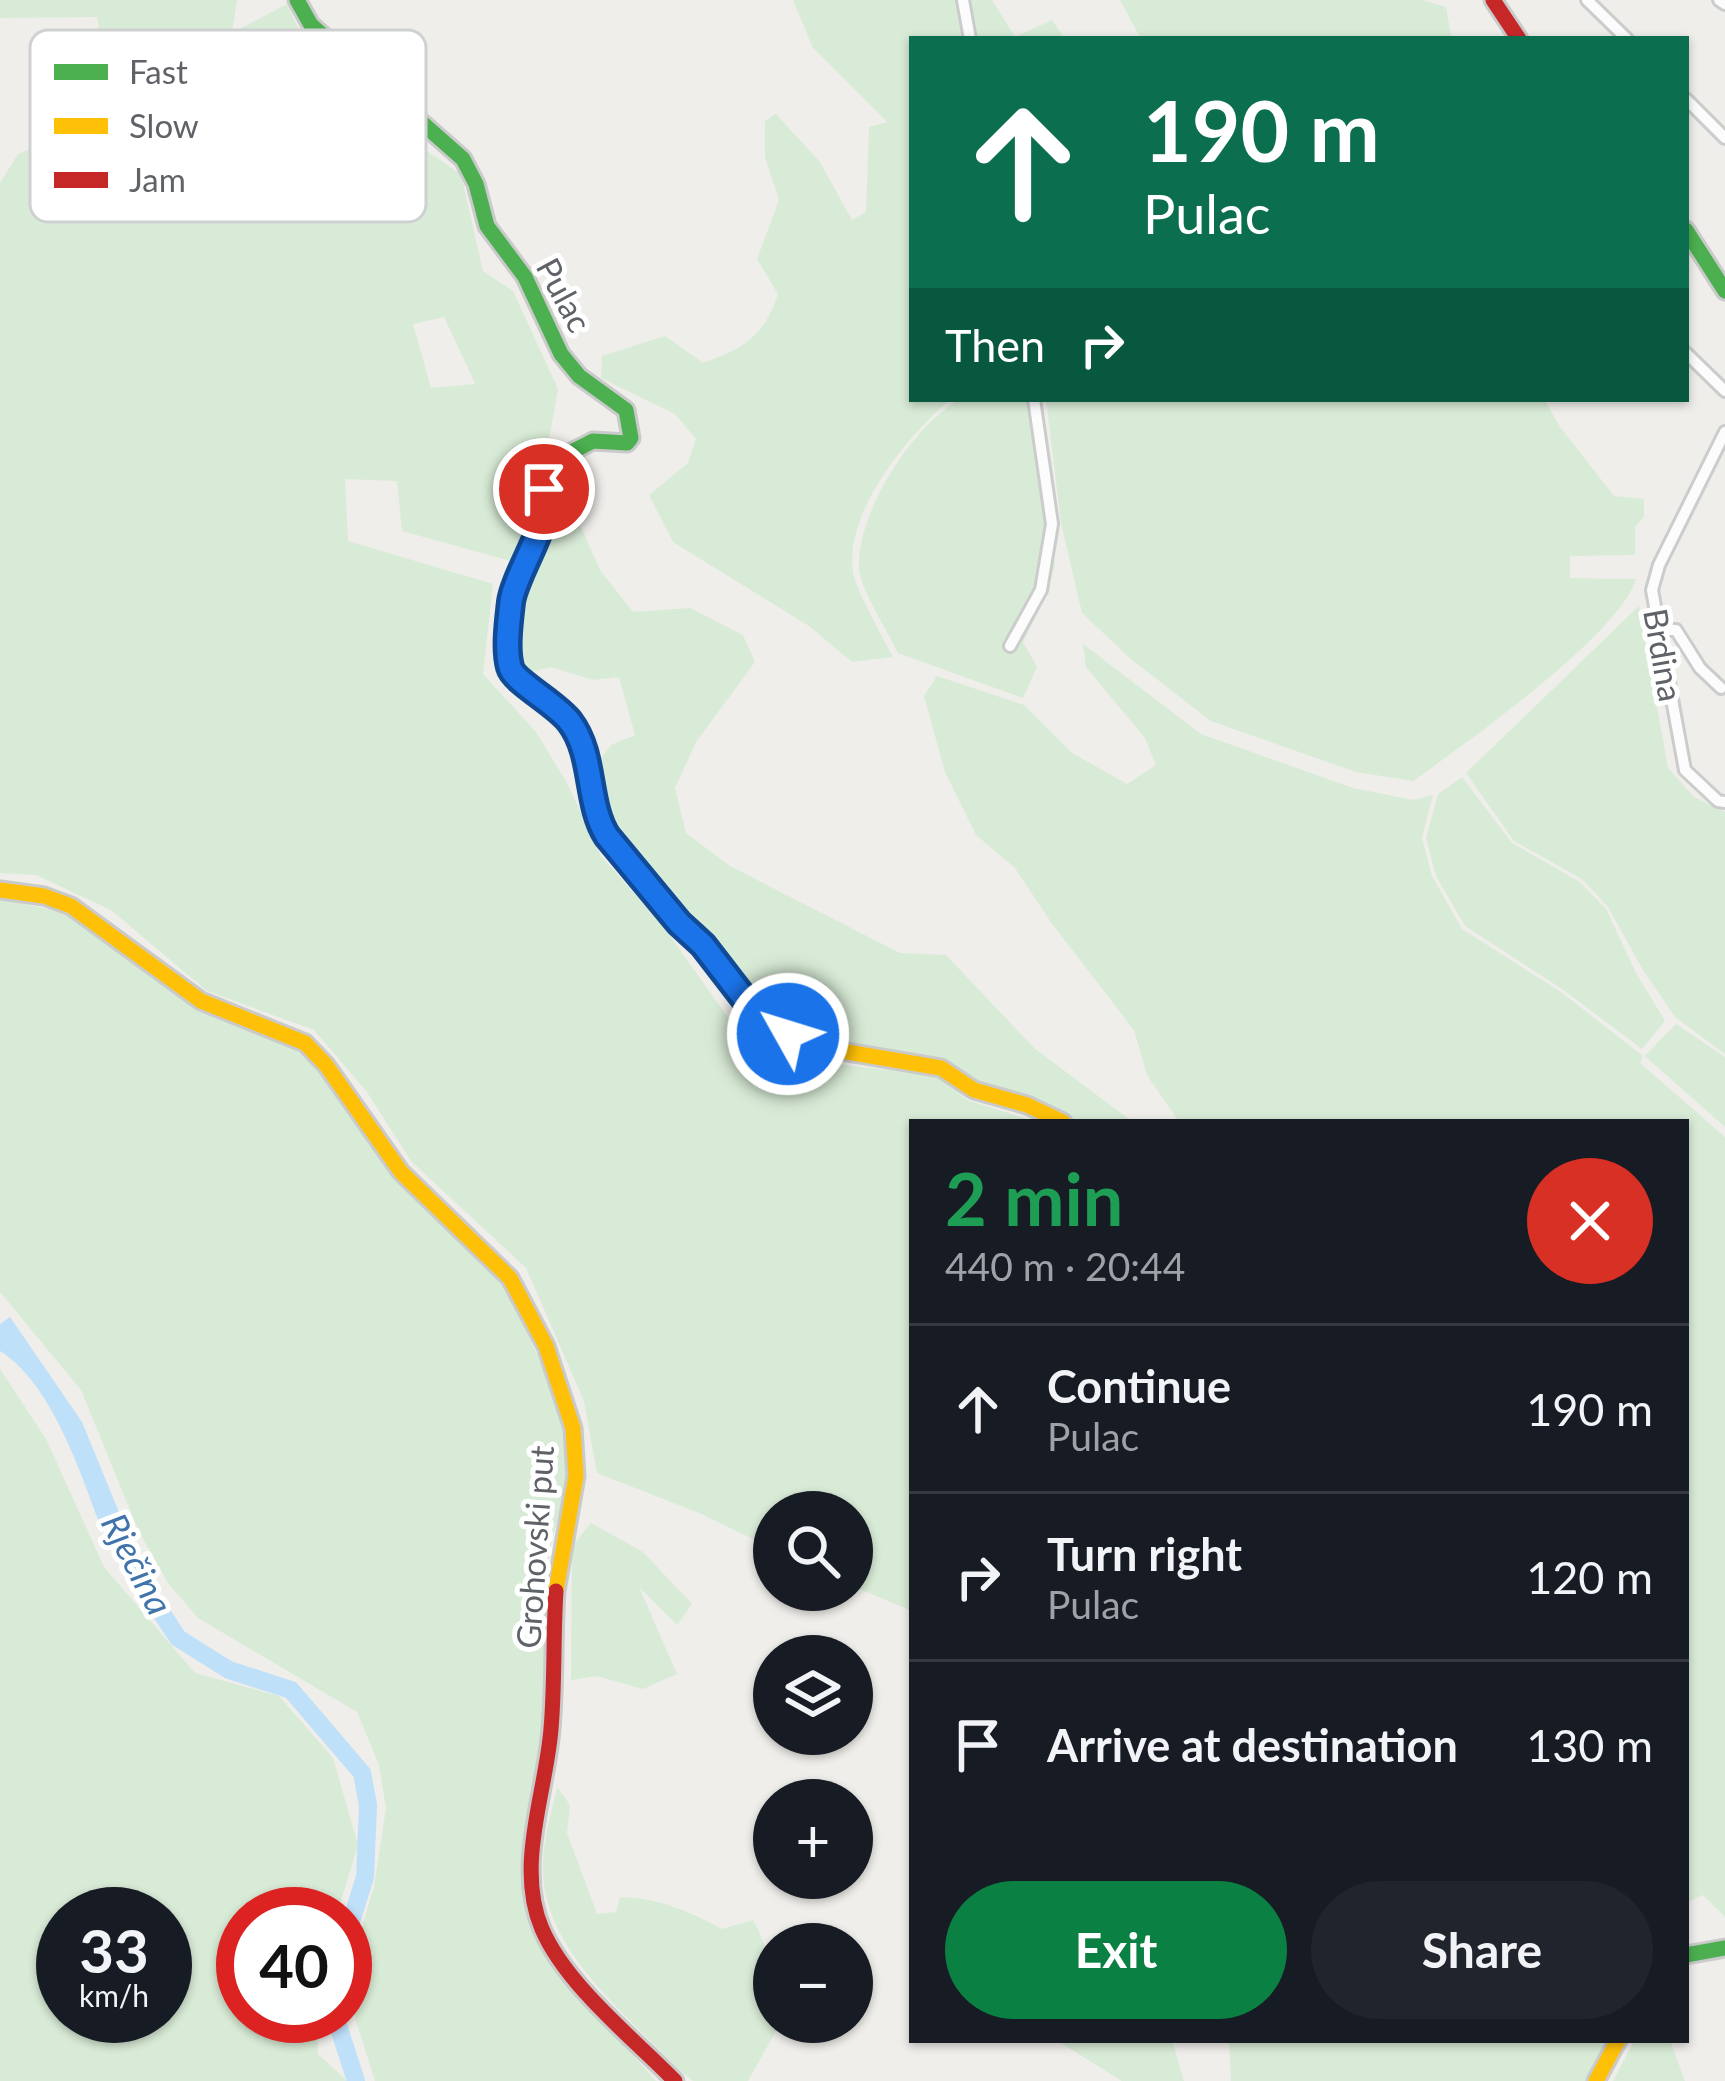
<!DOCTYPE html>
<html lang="en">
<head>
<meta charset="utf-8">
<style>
	body { margin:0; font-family:Lato,sans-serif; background:#20242c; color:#f1f3f6; height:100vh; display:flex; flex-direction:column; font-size:45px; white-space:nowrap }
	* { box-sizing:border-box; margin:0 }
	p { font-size:39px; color:#9ea1a6 }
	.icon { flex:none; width:66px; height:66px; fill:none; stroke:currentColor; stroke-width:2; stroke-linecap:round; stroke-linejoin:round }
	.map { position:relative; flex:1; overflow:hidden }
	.panel { position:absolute; left:909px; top:1119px; width:780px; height:924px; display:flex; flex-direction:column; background:#171b24; border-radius:0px; box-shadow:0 3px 9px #0004 }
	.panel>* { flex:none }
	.banner { position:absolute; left:909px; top:36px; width:780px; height:366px; border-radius:0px; box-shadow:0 3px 9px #0004; background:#0b6e4f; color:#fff; overflow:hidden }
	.tools { position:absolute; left:753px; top:1491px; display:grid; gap:24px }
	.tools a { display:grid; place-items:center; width:120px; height:120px; border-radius:50%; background:#171b24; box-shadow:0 3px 9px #0004; font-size:60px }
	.speed { position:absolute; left:36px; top:1887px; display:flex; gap:24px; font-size:60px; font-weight:700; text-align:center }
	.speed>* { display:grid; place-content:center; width:156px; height:156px; border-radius:50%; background:#171b24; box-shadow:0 3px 9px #0004; line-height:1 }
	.speed small { font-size:30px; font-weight:400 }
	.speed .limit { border:18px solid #d22; background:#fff; color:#111 }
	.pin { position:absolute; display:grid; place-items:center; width:102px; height:102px; color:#fff; margin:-51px; border:6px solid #fff; border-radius:50%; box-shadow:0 3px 12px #0007 }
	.me { position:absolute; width:132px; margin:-66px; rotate:309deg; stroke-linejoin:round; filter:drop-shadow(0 0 9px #0008) }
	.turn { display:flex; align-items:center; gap:42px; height:252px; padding:0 36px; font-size:54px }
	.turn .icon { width:156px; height:156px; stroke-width:2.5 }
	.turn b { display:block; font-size:84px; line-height:102px }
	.then { display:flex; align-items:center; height:114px; padding:0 36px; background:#0003; gap:24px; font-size:45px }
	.round { display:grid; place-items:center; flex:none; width:126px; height:126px; border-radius:63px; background:#20242c }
	.summary { display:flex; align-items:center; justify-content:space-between; height:204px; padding:0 36px }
	h1 { font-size:72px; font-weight:700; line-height:90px; color:#1e9e55 }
	.button { display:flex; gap:24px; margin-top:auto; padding:24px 36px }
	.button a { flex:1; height:138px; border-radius:72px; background:#0b8043; color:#fff; font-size:48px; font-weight:700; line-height:138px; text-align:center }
	.button a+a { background:#20242c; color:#f1f3f6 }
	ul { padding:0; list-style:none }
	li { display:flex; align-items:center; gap:36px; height:168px; padding:0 36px; border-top:3px solid #363941 }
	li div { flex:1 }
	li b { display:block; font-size:45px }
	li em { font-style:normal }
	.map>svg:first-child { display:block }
	.green { fill:#d8ebd6; fill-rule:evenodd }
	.water { fill:#bfe0f9 }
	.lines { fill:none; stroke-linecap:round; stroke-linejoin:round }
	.river { stroke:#bfe0f9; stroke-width:18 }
	.street-casing { stroke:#cbcccc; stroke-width:16 }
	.fast-casing { stroke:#cacacb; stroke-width:21 }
	.slow-casing { stroke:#cacacb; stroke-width:21 }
	.jam-casing { stroke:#cacacb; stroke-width:21 }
	.street { stroke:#fdfcfc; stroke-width:10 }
	.fast { stroke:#4caf50; stroke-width:15 }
	.slow { stroke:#ffc107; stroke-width:15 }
	.jam { stroke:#c62828; stroke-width:15 }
	.route-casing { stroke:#114b97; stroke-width:30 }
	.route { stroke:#1a73e8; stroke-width:21 }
	.labels { text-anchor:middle; stroke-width:10; stroke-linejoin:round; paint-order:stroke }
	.street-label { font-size:33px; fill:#5f6368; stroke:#fff }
	.water-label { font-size:36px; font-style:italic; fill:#4174aa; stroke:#fff }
	.key { fill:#fff; stroke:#cfd0d2; stroke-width:3 }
	.key-label { font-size:33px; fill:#5f6368 }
</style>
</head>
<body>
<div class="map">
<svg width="1725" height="2081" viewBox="0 0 1725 2081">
	<rect width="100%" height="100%" fill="#efeeea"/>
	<!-- green -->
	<g class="green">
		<path d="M0 0H237L232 33 287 4C319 83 393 128 461 174L483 271 513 291 558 389 549 440 518 457 498 481 532 503 511 561 402 531 397 481 345 479 348 541 493 584 483 674 536 732 567 783 601 856 663 926 734 1026 797 1060 937 1075 967 1100 1037 1122H912V1611L852 1586V1512H774V1549L699 1513 597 1473 584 1401 526 1268 411 1161 367 1092 314 1030 207 991 111 910 36 875 0 873V183L18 154 98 120 222 113 210 68 105 67 97 17 0 18ZM444 317 475 383V384L431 388 413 324Z"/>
		<path d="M793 0H959L966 39H912V399H951C908 435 844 512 853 572 856 591 883 637 893 657L852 662 809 626 673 542 649 495 688 463 696 439 675 414 601 378 602 356 665 336 703 363C744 349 764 336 778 294L757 259 779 200 765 157V121L776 114 820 162 852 220 866 212 869 127 887 122 813 48Z"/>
		<path d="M971 0H992L1015 37 1052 20 1065 39H978Z"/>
		<path d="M1120 0H1422L1446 7 1451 36 1141 39Z"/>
		<path d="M960 399H1026L1055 565 1045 598 1023 642 1037 667 1023 698 898 653C888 632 861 590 859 569 856 514 912 426 960 399Z"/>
		<path d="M1046 399H1544L1560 427 1614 496 1644 499V517L1635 527V555L1570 556V578L1636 579C1619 635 1465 744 1413 781L1356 772 1211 721 1132 660 1082 613 1061 523Z"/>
		<path d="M564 503 581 527 600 570 633 612 690 608 743 635 755 662 696 742 675 788 686 833 730 866 900 953 946 955 1034 1048 1133 1122H1075L1038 1103 981 1084 943 1063 821 1041 789 1029 762 1011 606 826 594 768 611 745 635 735 619 677 593 680 551 667 521 674C499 621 535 558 555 510Z"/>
		<path d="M1639 606 1668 768 1694 797 1725 812V1054L1675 1017 1643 970 1608 907 1582 879 1514 841 1466 773Z"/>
		<path d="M1083 644 1201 734 1353 788 1413 800 1433 795 1422 838 1432 876 1462 929 1561 992 1643 1056 1640 1063 1725 1137V1917L1703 1895 1686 1903V1122H1179L1147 1075 1134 1030 1053 925 1015 868 976 835 945 772 924 696 937 676 1024 705 1072 753 1127 784 1156 765 1145 738 1086 667Z"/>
		<path d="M1462 777 1512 843 1580 882 1606 909 1636 973 1665 1021 1642 1049 1562 989 1465 926 1436 876 1426 838 1438 794Z"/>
		<path d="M0 899 67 913 197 1011 291 1046 315 1067 395 1178 505 1283 564 1415 570 1479 552 1539 546 1579 545 1622 550 1673 527 1899 534 1933 554 1966 656 2081H375L356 2021 353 1992 359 1936 374 1887 386 1808 379 1765 357 1712 198 1618 168 1583 139 1532 81 1390 0 1292Z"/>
		<path d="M1676 1024 1725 1057V1127L1645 1056Z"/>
		<path d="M0 1369 46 1439 104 1567 195 1673 279 1696 333 1758 358 1845 337 1914H243V2016H317L318 2054 347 2081H0ZM63 1914H165V2016H63Z"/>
		<path d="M591 1523 643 1552 692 1604 677 1625 639 1587 677 1674 643 1689 597 1676 571 1680 572 1546Z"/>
		<path d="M557 1787 570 1805 567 1833 597 1914 616 1912 620 1897C658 1898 689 1911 722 1929L753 1920C766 1943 775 1969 754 1990L776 2031 748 2081H693L677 2068C624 2011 538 1946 543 1861 544 1836 552 1811 557 1787Z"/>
		<path d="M1056 2040H1172L1184 2081H1122Z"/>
		<path d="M1229 2040H1611L1588 2081H1231Z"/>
		<path d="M1635 2040H1670L1685 2081H1613Z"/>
	</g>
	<!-- water -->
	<path class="water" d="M10 1317 82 1422 128 1534 108 1546C85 1487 56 1386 0 1351V1324Z"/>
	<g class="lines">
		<!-- river -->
		<g class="river">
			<path d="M112 1521 135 1573 178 1638 229 1670 291 1690 362 1773 368 1805 365 1877 345 1941"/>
			<path d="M335 2016 356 2081"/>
		</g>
		<!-- street casing -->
		<g class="street-casing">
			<g id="street">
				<path d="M963 0 970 39"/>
				<path d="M1587 0 1627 39"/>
				<path d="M1719 0 1725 4"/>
				<path d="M1686 99 1725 138"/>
				<path d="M1686 353 1725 391"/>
				<path d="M1725 432 1659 565 1652 590 1685 770 1718 801 1725 802"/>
				<path d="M1657 630H1676L1700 668 1721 688"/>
				<path d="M1010 646 1041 590 1052 524 1034 399"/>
			</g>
		</g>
		<!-- fast casing -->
		<g class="fast-casing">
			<g id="fast">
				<path d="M297 0 311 25 463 159 476 184 487 226 525 277 561 354 579 376 626 410 631 438 627 443 593 441 528 474"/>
				<path d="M1686 230 1725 291"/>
				<path d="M1686 1955 1725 1948"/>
			</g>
		</g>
		<!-- slow casing -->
		<g class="slow-casing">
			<g id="slow">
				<path d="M0 890 44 896 71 906 201 1001 305 1043 326 1065 401 1172 510 1278 546 1346 573 1428 576 1476 556 1591"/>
				<path d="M818 1047 941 1068 974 1090 1027 1105 1063 1122"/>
				<path d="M1596 2081 1618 2040"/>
			</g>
		</g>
		<!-- jam casing -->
		<g class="jam-casing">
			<g id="jam">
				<path d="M1493 0 1519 39"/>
				<path d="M528 474 525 477 530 486 544 489 549 497 514 588 508 659 513 675 545 696 577 732 598 823 607 836 679 923 703 945 750 1006 788 1033 818 1047"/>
				<path d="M556 1591C553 1637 555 1683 551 1729 546 1793 515 1866 542 1929 566 1985 633 2038 675 2081"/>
			</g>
		</g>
		<!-- street -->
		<use href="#street" class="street"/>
		<!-- fast -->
		<use href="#fast" class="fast"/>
		<!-- slow -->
		<use href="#slow" class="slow"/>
		<!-- jam -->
		<use href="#jam" class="jam"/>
	</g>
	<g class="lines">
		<!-- route casing -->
		<g class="route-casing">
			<path id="route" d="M544 489C557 514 515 572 511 602 509 621 505 648 510 667 514 682 557 704 570 722 595 755 586 803 607 836L679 923 703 945 750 1006 788 1034"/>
		</g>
		<!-- route -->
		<use href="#route" class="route"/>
	</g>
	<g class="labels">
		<!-- street labels -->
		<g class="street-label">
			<text transform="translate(564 295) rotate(62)" y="12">Pulac</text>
			<text transform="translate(1663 655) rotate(80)" y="12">Brdina</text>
			<text transform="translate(535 1547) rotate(-86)" y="12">Grohovski put</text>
		</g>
		<!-- water labels -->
		<g class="water-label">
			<text transform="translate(137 1564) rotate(62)" y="13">Rječina</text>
		</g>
	</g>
	<!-- legend -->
	<rect x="30" y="30" width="396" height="192" rx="18" class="key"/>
	<rect x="54" y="64" width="54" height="16" fill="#4caf50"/>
	<rect x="54" y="118" width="54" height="16" fill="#ffc107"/>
	<rect x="54" y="172" width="54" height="16" fill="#c62828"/>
	<g class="key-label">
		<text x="129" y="84">Fast</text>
		<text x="129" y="138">Slow</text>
		<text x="129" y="192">Jam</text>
	</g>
</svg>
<div class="tools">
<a><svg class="icon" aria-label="search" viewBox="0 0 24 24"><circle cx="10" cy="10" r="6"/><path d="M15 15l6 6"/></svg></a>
<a><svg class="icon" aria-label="layers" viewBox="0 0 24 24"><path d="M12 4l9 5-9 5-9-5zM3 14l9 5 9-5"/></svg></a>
<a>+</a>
<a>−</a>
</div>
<div class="speed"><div>33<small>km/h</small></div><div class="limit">40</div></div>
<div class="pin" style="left:544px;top:489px;background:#d93025"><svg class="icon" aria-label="arrive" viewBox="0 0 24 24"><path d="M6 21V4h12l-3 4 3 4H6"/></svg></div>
<svg class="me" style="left:788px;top:1034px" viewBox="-20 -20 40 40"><circle r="17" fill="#1a73e8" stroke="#fff" stroke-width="3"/><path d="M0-11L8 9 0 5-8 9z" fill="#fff"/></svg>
<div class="banner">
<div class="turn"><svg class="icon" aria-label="ahead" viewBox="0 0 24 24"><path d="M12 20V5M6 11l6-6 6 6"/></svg><div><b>190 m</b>Pulac</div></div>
<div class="then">Then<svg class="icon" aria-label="right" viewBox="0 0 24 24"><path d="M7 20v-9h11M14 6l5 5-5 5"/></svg></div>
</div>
<section class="panel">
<div class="summary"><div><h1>2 min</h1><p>440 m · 20:44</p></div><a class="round" style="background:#d93025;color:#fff"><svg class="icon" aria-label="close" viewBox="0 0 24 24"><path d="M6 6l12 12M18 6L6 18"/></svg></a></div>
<ul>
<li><svg class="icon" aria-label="ahead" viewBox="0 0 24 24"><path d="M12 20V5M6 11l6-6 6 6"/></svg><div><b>Continue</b><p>Pulac</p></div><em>190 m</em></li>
<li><svg class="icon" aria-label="right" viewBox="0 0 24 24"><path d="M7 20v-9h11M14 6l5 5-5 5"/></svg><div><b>Turn right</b><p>Pulac</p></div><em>120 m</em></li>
<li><svg class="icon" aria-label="arrive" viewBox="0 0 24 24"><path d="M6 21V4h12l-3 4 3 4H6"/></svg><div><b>Arrive at destination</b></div><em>130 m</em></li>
</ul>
<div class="button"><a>Exit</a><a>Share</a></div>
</section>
</div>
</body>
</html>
